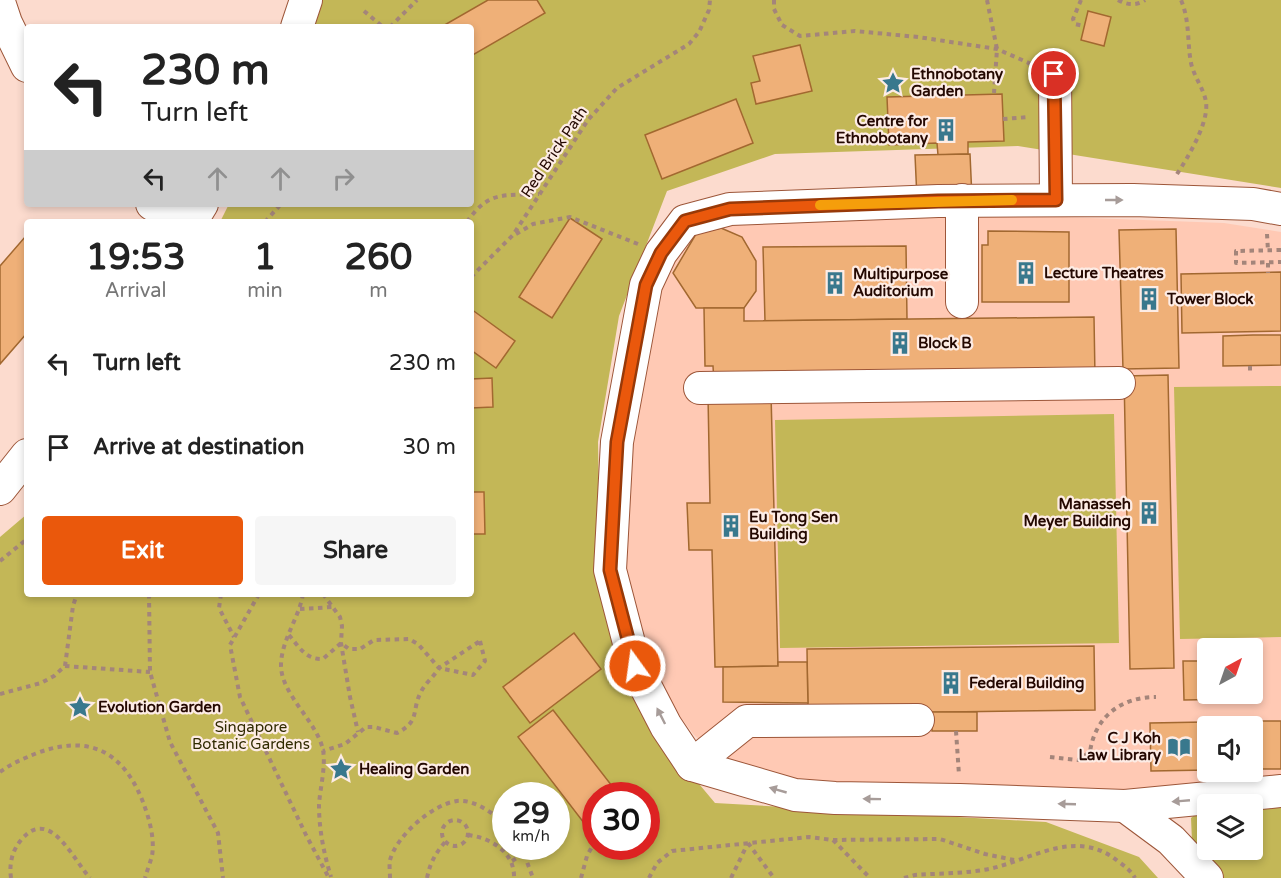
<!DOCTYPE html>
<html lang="en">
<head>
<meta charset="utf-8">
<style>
	body { margin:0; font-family:"Varela Round",sans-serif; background:#f6f6f6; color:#222; height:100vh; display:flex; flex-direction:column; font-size:22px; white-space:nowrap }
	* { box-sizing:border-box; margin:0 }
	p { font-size:20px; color:#767676 }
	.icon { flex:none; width:33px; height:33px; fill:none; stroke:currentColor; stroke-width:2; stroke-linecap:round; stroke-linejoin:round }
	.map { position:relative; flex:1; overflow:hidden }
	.sheet { position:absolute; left:24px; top:219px; width:450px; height:378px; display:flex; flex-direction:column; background:#fff; border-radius:6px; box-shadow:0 3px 9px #0003 }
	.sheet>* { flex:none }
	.top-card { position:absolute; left:24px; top:24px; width:450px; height:183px; border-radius:6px; box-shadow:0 3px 9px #0003; background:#fff; color:#222; overflow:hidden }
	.needle { width:39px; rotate:40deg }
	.fabs { position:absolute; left:1197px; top:638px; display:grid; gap:12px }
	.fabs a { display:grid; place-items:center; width:66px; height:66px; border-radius:6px; background:#fff; box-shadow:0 3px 9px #0003; font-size:30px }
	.speed { position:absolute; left:492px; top:782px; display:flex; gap:12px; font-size:30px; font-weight:700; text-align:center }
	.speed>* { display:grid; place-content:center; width:78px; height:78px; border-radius:50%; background:#fff; box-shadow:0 3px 9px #0003; line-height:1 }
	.speed small { font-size:15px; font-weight:400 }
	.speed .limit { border:9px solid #d22; background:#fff; color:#111 }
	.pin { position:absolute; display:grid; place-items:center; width:51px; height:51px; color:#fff; margin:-26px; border:3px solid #fff; border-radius:50%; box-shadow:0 2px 6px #0007 }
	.me { position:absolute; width:66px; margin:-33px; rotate:346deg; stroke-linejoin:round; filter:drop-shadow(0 0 4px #0008) }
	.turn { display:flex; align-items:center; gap:21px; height:126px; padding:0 18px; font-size:27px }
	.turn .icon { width:78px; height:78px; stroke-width:2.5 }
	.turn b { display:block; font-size:42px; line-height:51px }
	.lanes { display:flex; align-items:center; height:57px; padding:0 18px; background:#0003; justify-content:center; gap:30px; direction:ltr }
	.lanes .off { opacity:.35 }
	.eta { display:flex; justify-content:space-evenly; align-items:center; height:102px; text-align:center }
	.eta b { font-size:36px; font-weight:800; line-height:42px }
	.button { display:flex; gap:12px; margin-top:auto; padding:12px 18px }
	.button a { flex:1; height:69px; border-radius:6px; background:#ea580c; color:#fff; font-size:24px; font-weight:800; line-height:69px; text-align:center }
	.button a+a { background:#f6f6f6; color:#222 }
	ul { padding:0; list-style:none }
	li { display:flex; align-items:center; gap:18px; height:84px; padding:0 18px }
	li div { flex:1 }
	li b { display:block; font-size:22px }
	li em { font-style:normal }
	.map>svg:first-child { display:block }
	.built { fill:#ffc9b4; fill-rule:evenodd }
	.green { fill:#c3b757; fill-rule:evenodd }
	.building { fill:#efb078; stroke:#a26830; stroke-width:1.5 }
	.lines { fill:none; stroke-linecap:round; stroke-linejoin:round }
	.minor-casing { stroke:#9d5639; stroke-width:34 }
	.path { stroke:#a4857a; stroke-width:4; stroke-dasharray:4.5 4.5; stroke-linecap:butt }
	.minor { stroke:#fff; stroke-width:32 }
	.oneway { fill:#a79c99 }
	.route-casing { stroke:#983908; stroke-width:15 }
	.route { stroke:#ea580c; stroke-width:10 }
	.slow { stroke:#f59e0b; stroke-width:10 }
	.labels { text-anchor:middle; stroke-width:4.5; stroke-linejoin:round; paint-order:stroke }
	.poi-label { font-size:15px; font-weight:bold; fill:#240801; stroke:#fdece5; text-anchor:start }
	.street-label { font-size:15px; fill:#240801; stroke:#fdece5 }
	.park-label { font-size:15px; fill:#302a00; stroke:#fdece5 }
</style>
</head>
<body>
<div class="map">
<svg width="1281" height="878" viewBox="0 0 1281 878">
	<rect width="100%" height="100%" fill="#fcdbce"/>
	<!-- built -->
	<path class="built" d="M1008 215 1224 223 1281 232V777L1115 795 802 784 731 765 694 735 647 672 622 571 624 459 656 278 693 227 713 220ZM1208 648H1252V693H1208ZM1208 726H1252V771H1208Z"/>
	<!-- green -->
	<g class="green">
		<path d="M320 0H1281V188L1018 146 775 154 667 191 619 316 598 442 600 559 648 723 715 803 1046 822 1139 857 1158 878H0V537L27 514V594H471V222H220L229 204H471V27H314ZM506 795H556V846H506ZM596 795H646V846H596Z"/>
		<path d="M1281 386V637L1180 639 1174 387Z"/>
		<path d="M1114 414 1119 643 780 648 775 420Z"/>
		<path d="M1281 802V878H1223L1192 841 1191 818 1207 804 1208 849H1252V804Z"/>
	</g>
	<!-- building -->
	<g class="building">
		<path d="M488 0H537L545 13 471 56V27H441Z"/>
		<path d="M1088 11 1111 17 1104 46 1081 40Z"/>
		<path d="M800 45 812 91 756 104 751 83 760 81 753 56Z"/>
		<path d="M1002 94 1004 141 968 142V154L938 155 937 143 889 145 887 97Z"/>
		<path d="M736 99 753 143 662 179 645 135Z"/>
		<path d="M970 154 972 198 917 199 915 155Z"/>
		<path d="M570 218 602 239 552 318 519 297Z"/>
		<path d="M721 228 742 237 756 261V291L744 308H696L673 273 696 234Z"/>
		<path d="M1176 229 1179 368 1123 369 1119 230Z"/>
		<path d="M988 231 1069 232V302H982V245H988Z"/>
		<path d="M25 237 27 239V333L0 364V266Z"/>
		<path d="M906 246 907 319 765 321 763 247Z"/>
		<path d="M1281 272V331L1182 333 1181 274Z"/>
		<path d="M704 308H744V321L1094 317 1095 377 714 383 713 366H705Z"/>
		<path d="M471 309 515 341 496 368 471 350Z"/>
		<path d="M1253 335H1281V365L1223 366V336Z"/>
		<path d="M1168 375 1174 668 1130 669 1124 376Z"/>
		<path d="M492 378 493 407 471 408V379Z"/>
		<path d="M771 394 778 666 715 667 712 550H689L687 503H710L708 396Z"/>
		<path d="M471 492H484L485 534H471Z"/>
		<path d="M574 633 601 669 530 723 503 687Z"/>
		<path d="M1094 646 1095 710 808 714 807 649Z"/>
		<path d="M1183 661H1208V693H1238V699L1184 700Z"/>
		<path d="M778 662H807L808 703 723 702V667L778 666Z"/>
		<path d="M553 710 619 795H596V814L584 823 518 737Z"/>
		<rect x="932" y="712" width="45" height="19"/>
		<path d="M1261 721H1281V769H1252V726H1208V770L1151 771 1150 723Z"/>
	</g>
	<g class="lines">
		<!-- minor casing -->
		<g class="minor-casing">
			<g id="minor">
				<path d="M0 5 6 23 27 66"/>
				<path d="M297 27 306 0"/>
				<path d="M1055 74 1056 200"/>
				<path d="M152 204 184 222"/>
				<path d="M1281 209 1253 204 1133 200 938 201 730 209 685 221 661 253 646 285 617 442 610 570 635 666 666 726 692 765 795 795 835 798 960 800 1125 806 1281 791"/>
				<path d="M191 222 202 204"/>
				<path d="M962 302V200"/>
				<path d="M700 388 1119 383"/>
				<path d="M0 489 27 455"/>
				<path d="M692 765 747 721 918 720"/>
				<path d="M1125 806 1171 840 1207 878"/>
			</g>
		</g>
		<!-- path -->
		<g class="path">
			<path d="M774 0V9L782 25 800 36 855 31 918 37 997 49 1029 63V66"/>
			<path d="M987 0 997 49 994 93"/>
			<path d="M1081 0 1073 19 1075 24 1084 26"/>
			<path d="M1118 0C1127 5 1136 6 1145 0"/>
			<path d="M364 11 383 27"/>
			<path d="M390 27 417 0"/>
			<path d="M1003 119 1029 117"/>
			<path d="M1177 174C1188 157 1209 123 1206 102 1204 89 1194 77 1191 63 1187 42 1190 21 1181 0"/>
			<path d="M265 222 281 204"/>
			<path d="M467 222C489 190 504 196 539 194"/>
			<path d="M516 234 533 224 570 217 638 244"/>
			<path d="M1267 234 1268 251"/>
			<path d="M1281 250 1236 251V263L1281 262"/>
			<path d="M1268 263V273"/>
			<path d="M471 277 513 235 588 120 617 88 689 44 699 32 709 10 710 0"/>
			<path d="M1250 366V375"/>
			<path d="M0 561 27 539"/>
			<path d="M149 594 150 672 170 742 218 833 223 878"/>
			<path d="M221 594 219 608 234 637"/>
			<path d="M259 594 230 645 240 697 306 835 329 878"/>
			<path d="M303 594C299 618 282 639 281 664 280 694 317 721 323 750 326 767 320 788 319 805 319 830 324 854 331 877"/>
			<path d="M323 594 340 617 342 626 341 643 350 697 358 732"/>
			<path d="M300 609 333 607"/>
			<path d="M289 635C299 647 306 660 323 659L341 643 349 649H360L374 640 409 639 418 644 439 668C434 677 425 683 421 692 411 710 421 721 397 733L374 727H366L345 744 323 751"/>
			<path d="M480 641 485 661 473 675 439 668Z"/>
			<path d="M65 666 150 672"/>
			<path d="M0 694 41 683 54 676 65 666 73 606 77 594"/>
			<path d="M956 731 959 775"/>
			<path d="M1050 757 1078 760 1090 752C1095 716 1122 697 1156 697"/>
			<path d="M0 772C12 763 23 759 37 753 89 734 123 751 143 802 149 818 155 838 152 856 150 863 147 871 145 878"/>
			<circle cx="455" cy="833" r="13"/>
			<path d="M468 835C492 838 515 853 514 878"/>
			<path d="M833 840 870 878"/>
			<path d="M748 843 774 878"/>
			<path d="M521 846 533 878"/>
			<path d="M512 861 525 853"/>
			<path d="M11 878C9 864 12 850 22 839 50 806 74 861 90 878"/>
			<path d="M390 878C390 872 389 865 390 860 397 835 433 804 457 801 475 799 494 814 506 825"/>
			<path d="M427 878C430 863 435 854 445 842"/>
			<path d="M581 878 587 856 596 839"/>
			<path d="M649 878 657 863 672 851 809 837 833 840 940 839 985 854 1014 860"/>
			<path d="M731 878 748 843"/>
			<path d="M904 878 915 875C940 873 968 874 993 868 1037 857 1078 828 1119 862 1126 867 1131 871 1135 878"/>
		</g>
		<!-- minor -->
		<use href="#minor" class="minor"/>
	</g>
	<!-- one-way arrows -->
	<defs><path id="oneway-solid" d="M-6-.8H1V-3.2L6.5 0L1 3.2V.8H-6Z" transform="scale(1.5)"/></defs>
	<g class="oneway">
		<use href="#oneway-solid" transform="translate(1114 200)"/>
		<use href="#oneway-solid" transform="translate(661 716) rotate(-117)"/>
		<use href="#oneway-solid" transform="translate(778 790) rotate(-164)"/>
		<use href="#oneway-solid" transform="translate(872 799) rotate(-179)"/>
		<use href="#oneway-solid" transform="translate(1181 801) rotate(175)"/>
		<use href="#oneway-solid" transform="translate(1067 804) rotate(-178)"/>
	</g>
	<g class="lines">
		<!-- route casing -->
		<g class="route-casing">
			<path id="route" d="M635 666 610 570 617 442 646 285 661 253 685 221 730 209 938 201 1056 200 1054 74"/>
		</g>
		<!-- route -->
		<use href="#route" class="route"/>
		<!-- slow -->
		<path class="slow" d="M820 205 1012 200"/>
	</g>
	<!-- icons -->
	<defs>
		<g id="sight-bare" transform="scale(1.8)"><path d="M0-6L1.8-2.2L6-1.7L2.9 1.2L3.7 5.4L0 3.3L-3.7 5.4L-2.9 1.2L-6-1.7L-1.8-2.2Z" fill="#39788d" stroke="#fdece5" stroke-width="2.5" paint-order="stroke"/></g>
		<g id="building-bare" transform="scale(1.8)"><path d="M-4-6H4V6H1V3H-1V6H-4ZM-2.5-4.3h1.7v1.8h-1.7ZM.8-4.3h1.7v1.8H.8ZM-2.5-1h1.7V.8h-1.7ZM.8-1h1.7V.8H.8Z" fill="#39788d" stroke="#fdece5" stroke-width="2.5" paint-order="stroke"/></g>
		<g id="library-bare" transform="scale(1.8)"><path d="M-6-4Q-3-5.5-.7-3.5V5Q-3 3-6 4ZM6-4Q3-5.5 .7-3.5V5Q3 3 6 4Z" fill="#39788d" stroke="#fdece5" stroke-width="2.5" paint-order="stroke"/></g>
	</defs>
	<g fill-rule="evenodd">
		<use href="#sight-bare" x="893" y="83"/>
		<use href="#building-bare" x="946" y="130"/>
		<use href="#building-bare" x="1026" y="273"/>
		<use href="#building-bare" x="835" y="283"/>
		<use href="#building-bare" x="1149" y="299"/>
		<use href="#building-bare" x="900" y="343"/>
		<use href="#building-bare" x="1149" y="513"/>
		<use href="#building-bare" x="731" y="526"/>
		<use href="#building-bare" x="951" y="683"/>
		<use href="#sight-bare" x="80" y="707"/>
		<use href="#library-bare" x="1179" y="747"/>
		<use href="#sight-bare" x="341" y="769"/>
	</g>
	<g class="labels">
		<!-- poi labels -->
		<g class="poi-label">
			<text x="911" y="79">Ethnobotany<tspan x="911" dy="17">Garden</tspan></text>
			<text x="928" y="126" text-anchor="end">Centre for<tspan x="928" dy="17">Ethnobotany</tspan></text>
			<text x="1044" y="278">Lecture Theatres</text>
			<text x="853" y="279">Multipurpose<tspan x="853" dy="17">Auditorium</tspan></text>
			<text x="1167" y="304">Tower Block</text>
			<text x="918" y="348">Block B</text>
			<text x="1131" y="509" text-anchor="end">Manasseh<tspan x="1131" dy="17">Meyer Building</tspan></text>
			<text x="749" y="522">Eu Tong Sen<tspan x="749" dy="17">Building</tspan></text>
			<text x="969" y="688">Federal Building</text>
			<text x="98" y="712">Evolution Garden</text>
			<text x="1161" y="743" text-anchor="end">C J Koh<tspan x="1161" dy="17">Law Library</tspan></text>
			<text x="359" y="774">Healing Garden</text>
		</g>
		<!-- street labels -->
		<g class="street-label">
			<text transform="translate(554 152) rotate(-56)" y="5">Red Brick Path</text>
		</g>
		<!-- park labels -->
		<g class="park-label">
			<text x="251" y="732">Singapore<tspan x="251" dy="17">Botanic Gardens</tspan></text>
		</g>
	</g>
</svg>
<div class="fabs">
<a><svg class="needle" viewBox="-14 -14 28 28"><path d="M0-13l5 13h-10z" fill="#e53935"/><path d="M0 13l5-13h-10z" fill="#767676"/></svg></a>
<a><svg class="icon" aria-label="sound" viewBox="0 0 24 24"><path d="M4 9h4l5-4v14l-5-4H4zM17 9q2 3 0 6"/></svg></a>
<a><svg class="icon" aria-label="layers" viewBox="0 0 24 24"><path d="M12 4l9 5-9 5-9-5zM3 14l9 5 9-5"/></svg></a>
</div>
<div class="speed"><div>29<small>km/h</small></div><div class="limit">30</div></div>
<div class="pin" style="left:1054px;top:74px;background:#d93025"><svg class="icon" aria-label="arrive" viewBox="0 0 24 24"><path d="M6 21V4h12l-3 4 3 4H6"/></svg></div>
<svg class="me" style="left:635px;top:666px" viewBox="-20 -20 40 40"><circle r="17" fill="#ea580c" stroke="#fff" stroke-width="3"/><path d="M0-11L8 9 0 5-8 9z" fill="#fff"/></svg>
<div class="top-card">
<div class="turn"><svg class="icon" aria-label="left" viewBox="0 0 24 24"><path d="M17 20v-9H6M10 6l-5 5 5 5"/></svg><div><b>230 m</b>Turn left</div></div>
<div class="lanes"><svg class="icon" aria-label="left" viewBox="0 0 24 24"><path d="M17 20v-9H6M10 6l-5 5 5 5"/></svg><svg class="icon off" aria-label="ahead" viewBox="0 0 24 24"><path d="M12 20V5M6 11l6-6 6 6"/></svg><svg class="icon off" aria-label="ahead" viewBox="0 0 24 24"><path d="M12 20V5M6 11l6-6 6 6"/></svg><svg class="icon off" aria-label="right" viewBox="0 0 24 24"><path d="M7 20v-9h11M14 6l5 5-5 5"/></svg></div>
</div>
<section class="sheet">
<div class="eta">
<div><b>19:53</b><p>Arrival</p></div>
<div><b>1</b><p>min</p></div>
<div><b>260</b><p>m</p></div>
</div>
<ul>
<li><svg class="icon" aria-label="left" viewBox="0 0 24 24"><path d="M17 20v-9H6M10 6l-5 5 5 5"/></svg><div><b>Turn left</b></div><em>230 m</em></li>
<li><svg class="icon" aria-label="arrive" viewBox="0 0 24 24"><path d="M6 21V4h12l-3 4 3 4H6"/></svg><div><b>Arrive at destination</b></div><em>30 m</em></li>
</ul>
<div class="button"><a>Exit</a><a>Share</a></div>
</section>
</div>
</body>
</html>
